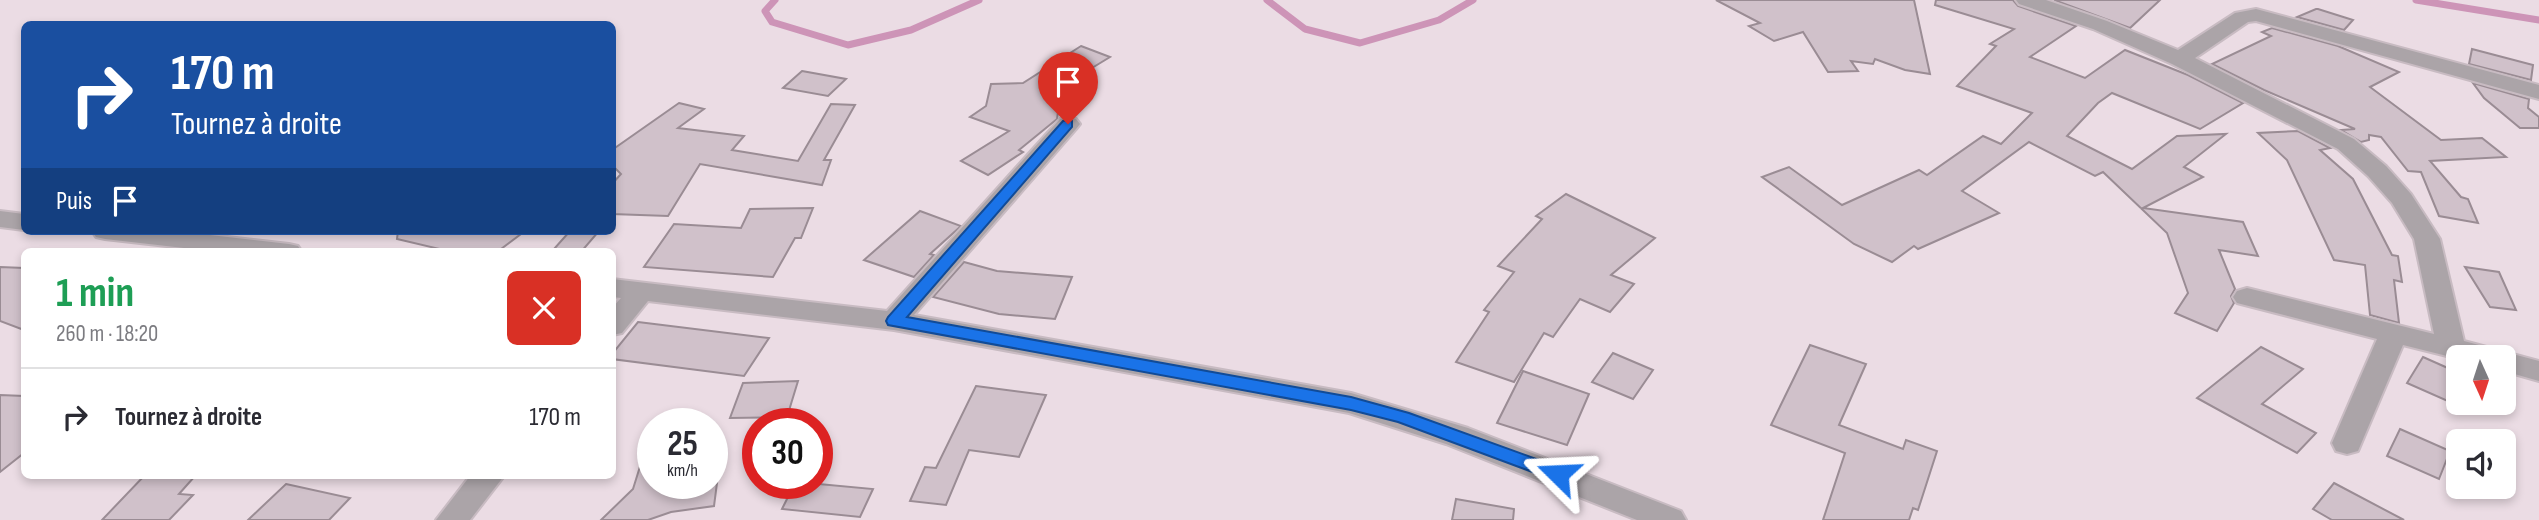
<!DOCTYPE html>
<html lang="fr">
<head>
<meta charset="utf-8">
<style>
	body { margin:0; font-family:"Sofia Sans Condensed",sans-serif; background:#f7f7f7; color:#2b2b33; height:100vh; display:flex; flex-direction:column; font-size:26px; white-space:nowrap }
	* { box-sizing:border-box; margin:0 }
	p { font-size:23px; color:#7c7c81 }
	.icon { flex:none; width:38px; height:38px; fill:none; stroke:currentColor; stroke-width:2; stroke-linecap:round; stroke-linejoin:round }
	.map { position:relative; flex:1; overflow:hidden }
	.drawer { position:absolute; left:21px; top:248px; width:595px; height:231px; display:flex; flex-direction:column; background:#fff; border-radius:10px; box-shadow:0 4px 10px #0003 }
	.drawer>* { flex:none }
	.hud { position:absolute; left:21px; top:21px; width:595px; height:214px; border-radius:10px; box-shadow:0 4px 10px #0003; background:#1a4fa0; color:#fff; overflow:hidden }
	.needle { width:46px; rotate:177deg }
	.controls { position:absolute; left:2446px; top:345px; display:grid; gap:14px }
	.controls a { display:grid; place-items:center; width:70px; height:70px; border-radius:10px; background:#fff; box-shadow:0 4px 10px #0003; font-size:35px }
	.speed { position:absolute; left:637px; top:408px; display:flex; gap:14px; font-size:35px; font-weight:700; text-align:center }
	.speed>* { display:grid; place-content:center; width:91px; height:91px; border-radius:50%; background:#fff; box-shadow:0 4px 10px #0003; line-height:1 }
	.speed small { font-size:18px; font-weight:400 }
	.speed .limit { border:10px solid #d22; background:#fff; color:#111 }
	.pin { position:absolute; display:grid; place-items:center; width:60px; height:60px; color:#fff; margin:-72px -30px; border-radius:50% 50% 50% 0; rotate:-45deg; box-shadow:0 0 7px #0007 }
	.pin .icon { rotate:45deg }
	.me { position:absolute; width:77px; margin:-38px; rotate:291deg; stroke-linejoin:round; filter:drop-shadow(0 0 5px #0008) }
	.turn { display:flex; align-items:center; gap:24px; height:147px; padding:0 35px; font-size:32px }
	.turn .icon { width:91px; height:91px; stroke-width:2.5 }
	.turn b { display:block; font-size:49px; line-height:60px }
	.then { display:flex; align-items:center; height:66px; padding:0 35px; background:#0003; gap:14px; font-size:26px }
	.round { display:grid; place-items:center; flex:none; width:74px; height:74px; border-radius:10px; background:#f7f7f7 }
	.headline { display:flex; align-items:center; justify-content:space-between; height:119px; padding:0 35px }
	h1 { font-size:42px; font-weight:700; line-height:52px; color:#1e9e55 }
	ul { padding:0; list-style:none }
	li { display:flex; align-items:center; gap:21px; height:98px; padding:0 35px; border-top:2px solid #e1e1e2 }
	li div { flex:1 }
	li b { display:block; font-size:26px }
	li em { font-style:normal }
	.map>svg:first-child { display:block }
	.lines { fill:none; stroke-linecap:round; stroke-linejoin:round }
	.stream { stroke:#cd94b7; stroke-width:7 }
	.building { fill:#d0c1ca; stroke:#9a8c94; stroke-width:2 }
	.street-casing { stroke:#c8bbc2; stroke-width:4 }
	.street { fill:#aba4a8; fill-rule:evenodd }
	.route { fill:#1a73e8; stroke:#114b97; stroke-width:2 }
</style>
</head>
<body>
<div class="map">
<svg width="2539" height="520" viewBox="0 0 2539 520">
	<rect width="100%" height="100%" fill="#ebdce4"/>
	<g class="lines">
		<!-- stream -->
		<g class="stream">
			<path d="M775 0 765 11 772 22 848 45 911 30 979 0"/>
			<path d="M1267 0 1305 29 1360 43 1439 20 1473 0"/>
			<path d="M2416 0 2539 20"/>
		</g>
	</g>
	<!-- building -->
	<g class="building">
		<path d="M1716 0H1914L1930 74 1905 70 1875 59 1873 64 1851 61 1858 71 1828 72 1803 32 1774 41 1749 26 1760 23Z"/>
		<path d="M1936 0H2013L2018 6 2076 26 2030 57 2085 78 2125 50 2188 75 2243 103 2200 129 2112 93 2098 103 2067 136 2132 169 2177 136 2226 134 2184 167 2203 177 2143 208 2243 222 2258 256 2219 250 2235 289 2231 296 2234 303 2217 331 2175 313 2188 293 2167 233 2103 172 2095 176 2029 142 1962 191 1999 213 1918 249 1914 246 1892 262 1854 244 1762 177 1789 167 1842 205 1919 170 1927 175 1983 136 2001 144 2032 113 1957 86 1996 46 1990 44 2014 29 1935 5Z"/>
		<path d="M2054 0H2160L2130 28Z"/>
		<path d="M2316 9H2318L2353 20 2344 30 2297 17Z"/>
		<path d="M2272 28 2338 46 2399 72 2370 87 2441 140 2482 138 2506 157 2430 161 2461 197 2468 199 2478 223 2439 216 2421 172 2408 171 2381 137 2369 135V140L2361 142 2341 130 2355 129 2264 90 2212 64 2271 36 2262 32Z"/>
		<path d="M1081 46 1110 57 1087 71 1065 63 1057 119 1019 150 1023 152 988 175 961 161 1009 131 970 117 986 106 991 84 1023 83Z"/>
		<path d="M2472 49 2533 65 2531 80 2469 64Z"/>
		<path d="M802 71 846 79 828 96 783 88Z"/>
		<path d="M2473 83 2529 99 2528 108 2539 117V128H2520L2484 98Z"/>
		<path d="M679 103 704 109 678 128 744 136 732 150 798 161 831 104 855 105 824 160H831L822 185 700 164 668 216 612 214V184L621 174 612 165V150Z"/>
		<path d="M2298 131 2330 148 2320 150 2353 179 2392 255 2398 256 2402 282 2394 280 2399 323 2370 315 2365 265 2334 260 2287 160 2258 133Z"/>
		<path d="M1566 194 1655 238 1611 275 1634 284 1610 312 1580 299 1553 337 1544 333 1514 382 1456 362 1489 312 1484 310 1514 272 1498 266 1542 219 1536 216Z"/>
		<path d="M813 208 801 238H795L773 277 644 267 674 224 741 228 750 209Z"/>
		<path d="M920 211 961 226 930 254 934 255 914 277 864 260Z"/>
		<path d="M398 231H525L497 252 455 250 452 252 397 239Z"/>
		<path d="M570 231H599L581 252 554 249Z"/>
		<path d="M964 262 997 271 1072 277 1055 319 999 314 933 297Z"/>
		<path d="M0 267 24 268V330L0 321Z"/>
		<path d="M2465 267 2499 272 2516 310 2490 307Z"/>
		<path d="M638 322 769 338 744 376 612 359V354Z"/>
		<path d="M1810 345 1866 364 1839 425 1903 449 1906 440 1937 451 1918 510 1913 508 1909 520H1823L1845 453 1771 425Z"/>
		<path d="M2261 347 2303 369 2262 404 2316 433 2297 453 2197 398Z"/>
		<path d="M1613 353 1653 370 1633 399 1592 382Z"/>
		<path d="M2423 357 2459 373V406L2407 383Z"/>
		<path d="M1523 371 1589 394 1567 445 1497 423Z"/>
		<path d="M798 381 787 417 730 418 743 383Z"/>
		<path d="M976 386 1046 395 1019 457 969 450 946 505 910 501 925 467 936 468Z"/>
		<path d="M0 395 24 396V453L0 472Z"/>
		<path d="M2400 429 2450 451 2439 479 2387 456Z"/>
		<path d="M648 441 653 442V483H717L714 506 671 512 648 520H601L633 489Z"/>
		<path d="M144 476H195L179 494 193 495 169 520H102Z"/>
		<path d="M795 483H808L873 489 860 517 782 509Z"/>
		<path d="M2334 483 2404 520H2332L2313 509Z"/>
		<path d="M286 484 350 498 329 520H248Z"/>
		<path d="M1456 499 1514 509 1513 520H1452Z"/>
	</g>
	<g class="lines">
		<!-- street casing -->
		<g class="street-casing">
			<g id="street">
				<path d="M2016 0H2046L2107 21 2178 50 2235 13 2256 9 2539 85V99L2256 21 2248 22 2195 58 2354 139 2386 166 2411 194 2440 239 2464 341 2539 361V381L2504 371V357H2459V359L2403 345 2358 451 2347 454 2336 451 2332 443 2377 339 2237 303 2233 297 2237 291 2247 288 2434 334 2414 239 2392 203 2368 176 2338 149 2172 64 2093 29 2019 4Z"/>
				<path d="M1068 117 1076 119 1080 124 1076 129 914 315 1351 393 1468 428 1681 511 1686 520H1637L1446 444 1349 413 894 330 648 301 622 333 612 335V308L621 298 612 297V279L887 311 1060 119Z"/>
				<path d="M0 211 24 214V230L0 227Z"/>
				<path d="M92 231H175L289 244 298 246 302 252H219L105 239 96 237Z"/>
				<path d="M470 476H504L470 520H436Z"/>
			</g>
		</g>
		<!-- street -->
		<use href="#street" class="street"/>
	</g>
	<!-- route -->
	<path class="route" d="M1068 120 1072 121V127L907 317 1351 397 1409 413 1564 469 1567 474 1564 479H1551L1398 422 1351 410 888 325 886 321 888 317 1063 121Z"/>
</svg>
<div class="controls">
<a><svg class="needle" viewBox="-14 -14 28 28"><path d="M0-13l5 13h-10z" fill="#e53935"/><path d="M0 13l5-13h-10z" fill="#7c7c81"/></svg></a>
<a><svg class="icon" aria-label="sound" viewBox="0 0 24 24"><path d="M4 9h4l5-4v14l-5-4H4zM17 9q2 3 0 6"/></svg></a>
</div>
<div class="speed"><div>25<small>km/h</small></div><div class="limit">30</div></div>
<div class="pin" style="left:1068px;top:124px;background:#d93025"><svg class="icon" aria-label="arrive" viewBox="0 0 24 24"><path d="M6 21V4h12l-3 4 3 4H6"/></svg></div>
<svg class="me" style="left:1558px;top:474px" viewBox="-20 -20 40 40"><path d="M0-17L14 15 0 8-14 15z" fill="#1a73e8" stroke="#fff" stroke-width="4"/></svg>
<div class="hud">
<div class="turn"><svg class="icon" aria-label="right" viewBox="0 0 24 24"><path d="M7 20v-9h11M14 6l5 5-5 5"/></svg><div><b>170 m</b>Tournez à droite</div></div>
<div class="then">Puis<svg class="icon" aria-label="arrive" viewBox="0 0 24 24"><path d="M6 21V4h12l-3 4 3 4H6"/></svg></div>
</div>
<section class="drawer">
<div class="headline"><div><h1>1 min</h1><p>260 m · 18:20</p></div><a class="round" style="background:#d93025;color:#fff"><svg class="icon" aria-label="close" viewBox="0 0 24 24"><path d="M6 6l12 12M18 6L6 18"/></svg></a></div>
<ul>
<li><svg class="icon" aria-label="right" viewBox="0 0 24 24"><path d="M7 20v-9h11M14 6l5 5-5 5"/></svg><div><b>Tournez à droite</b></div><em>170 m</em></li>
</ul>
</section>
</div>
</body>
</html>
